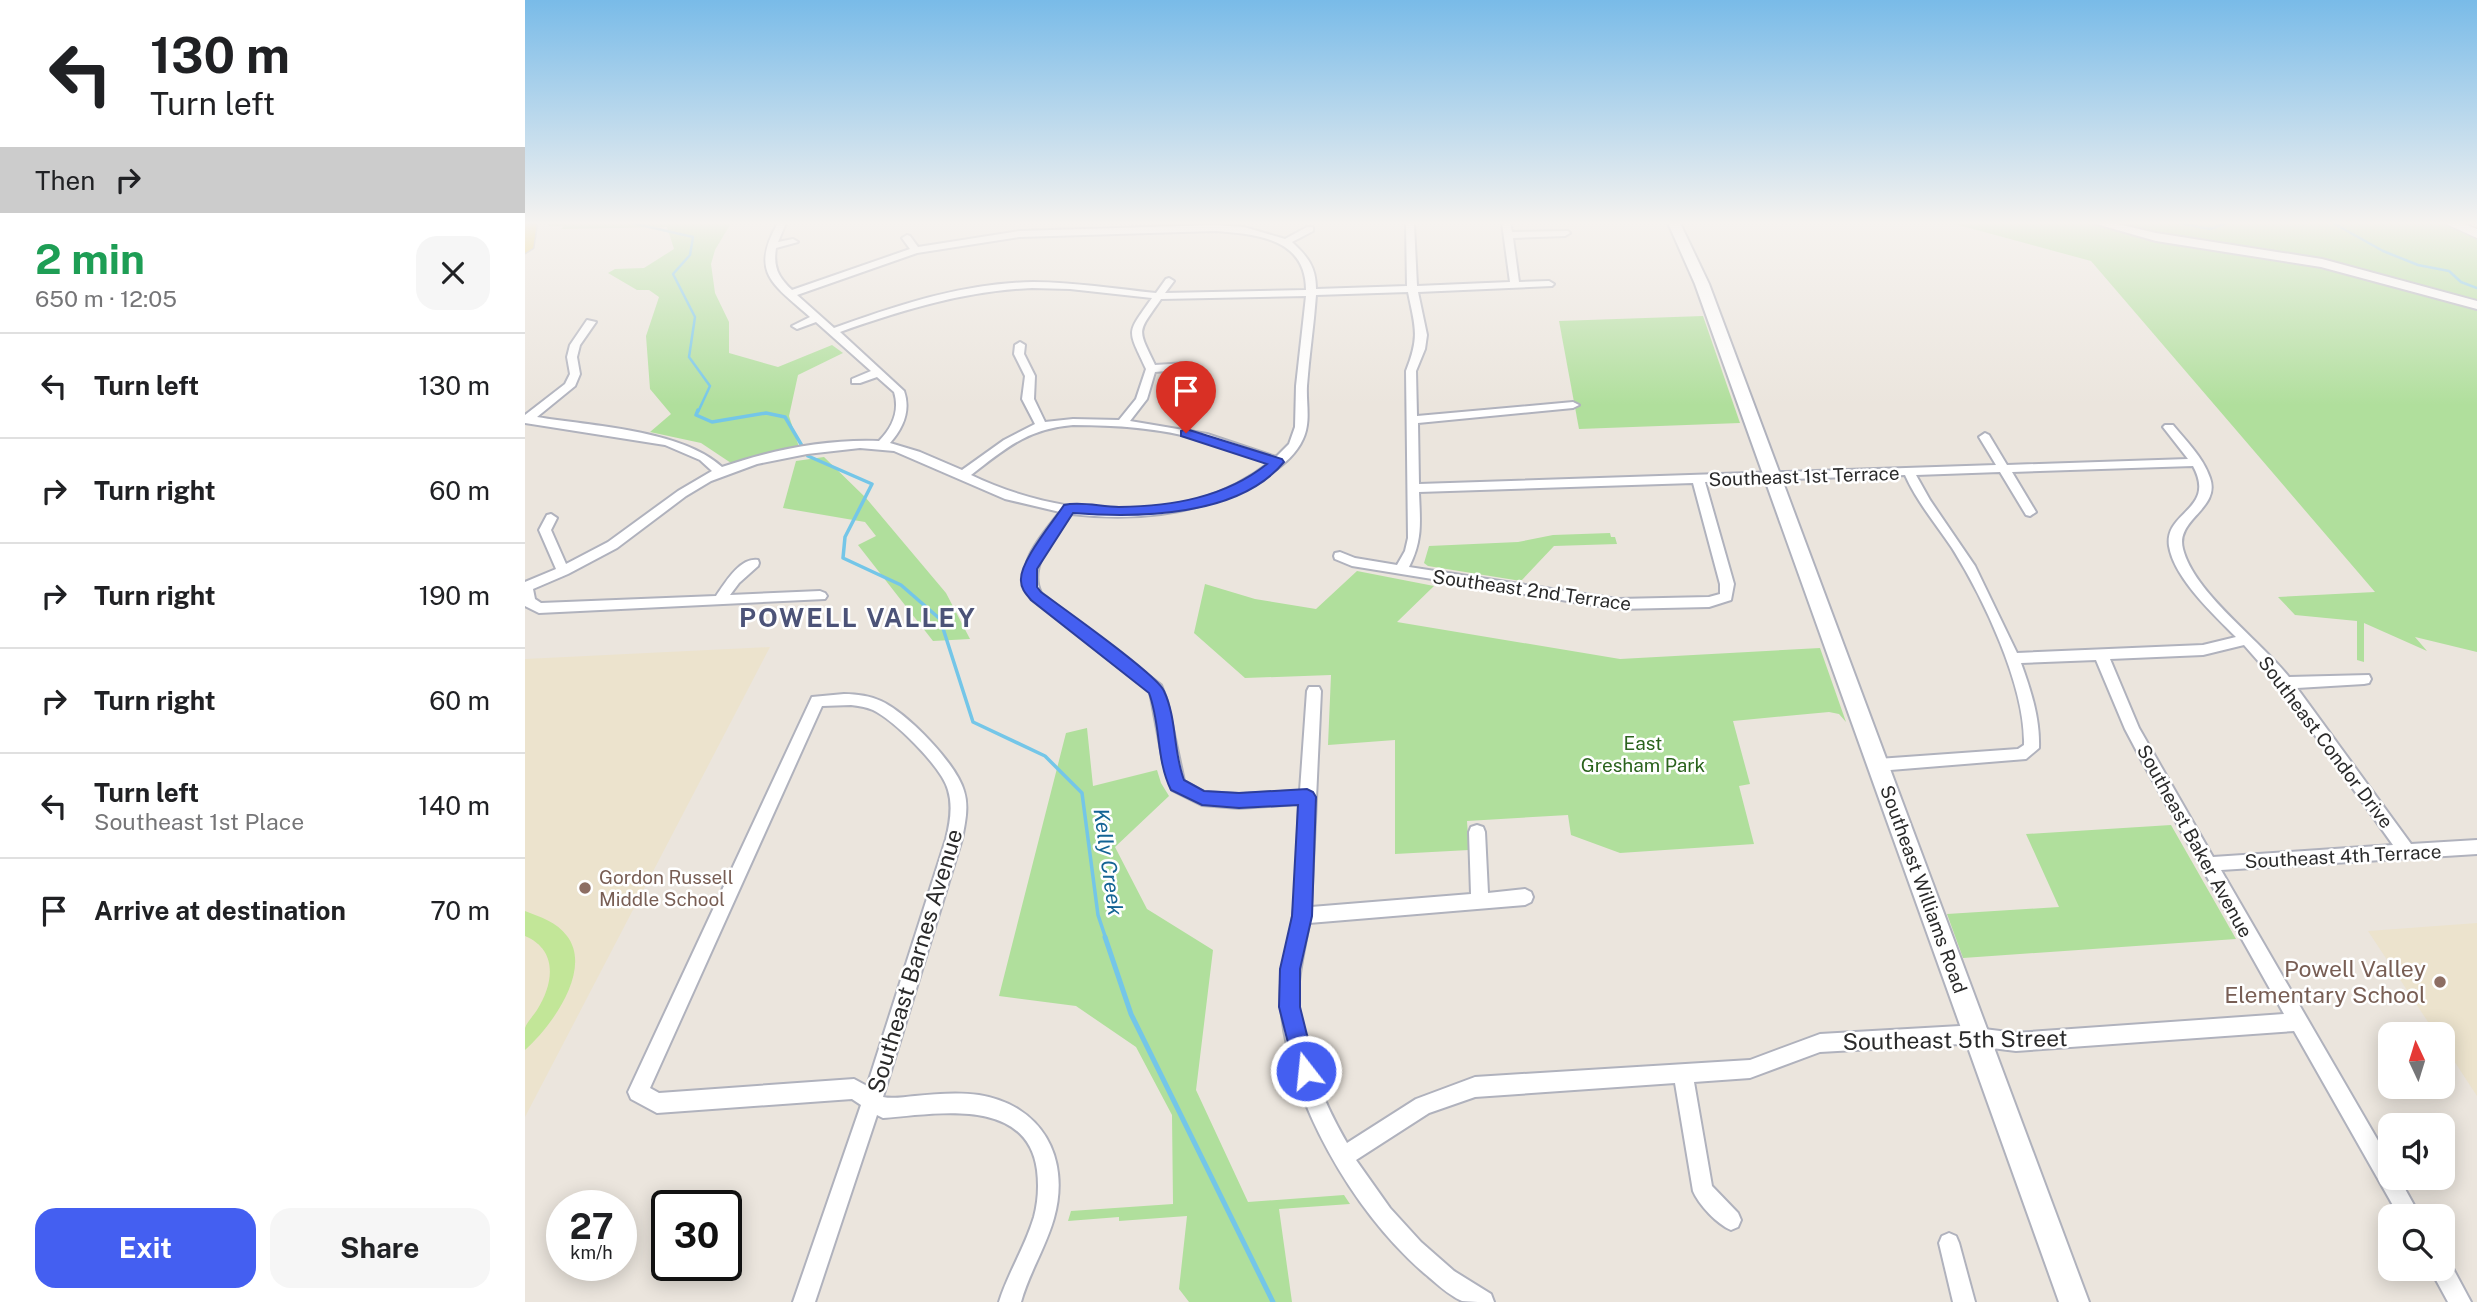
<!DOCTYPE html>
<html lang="en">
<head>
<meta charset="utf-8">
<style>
	body { margin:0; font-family:"Public Sans",sans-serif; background:#f6f6f6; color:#202124; height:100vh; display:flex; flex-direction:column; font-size:26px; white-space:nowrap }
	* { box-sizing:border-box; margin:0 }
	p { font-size:23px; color:#757577 }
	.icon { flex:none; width:38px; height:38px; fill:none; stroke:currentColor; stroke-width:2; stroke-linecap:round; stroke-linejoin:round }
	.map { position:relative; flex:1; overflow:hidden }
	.sheet { display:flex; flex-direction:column; background:#fff; width:525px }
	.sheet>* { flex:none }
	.guide { background:#fff; color:#202124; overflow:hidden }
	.needle { width:46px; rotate:356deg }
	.controls { position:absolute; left:1853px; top:1022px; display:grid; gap:14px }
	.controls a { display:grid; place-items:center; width:77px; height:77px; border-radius:14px; background:#fff; box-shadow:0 4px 18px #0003; font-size:35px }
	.speed { position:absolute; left:21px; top:1190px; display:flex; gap:14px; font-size:35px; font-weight:700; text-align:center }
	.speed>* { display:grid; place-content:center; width:91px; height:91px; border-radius:50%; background:#fff; box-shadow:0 4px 18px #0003; line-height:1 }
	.speed small { font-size:18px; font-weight:400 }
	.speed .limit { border:4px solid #111; border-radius:10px; background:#fff; color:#111 }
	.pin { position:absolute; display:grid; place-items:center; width:60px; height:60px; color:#fff; margin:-72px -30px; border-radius:50% 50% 50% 0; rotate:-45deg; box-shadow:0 0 7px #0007 }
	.pin .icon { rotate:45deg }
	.me { position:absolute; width:77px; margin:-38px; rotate:344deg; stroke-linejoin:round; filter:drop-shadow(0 0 5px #0008) }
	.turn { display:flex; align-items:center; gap:24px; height:147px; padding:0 35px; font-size:32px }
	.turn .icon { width:91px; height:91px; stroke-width:2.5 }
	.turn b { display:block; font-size:49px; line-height:60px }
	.then { display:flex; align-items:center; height:66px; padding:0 35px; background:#0003; gap:14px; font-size:26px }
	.round { display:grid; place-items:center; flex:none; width:74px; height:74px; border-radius:21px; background:#f6f6f6 }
	.overview { display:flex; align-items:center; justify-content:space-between; height:119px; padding:0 35px }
	h1 { font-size:42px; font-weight:700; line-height:52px; color:#1e9e55 }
	.action { display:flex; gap:14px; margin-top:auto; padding:14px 35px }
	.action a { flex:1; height:80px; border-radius:21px; background:#445ff1; color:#fff; font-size:28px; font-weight:700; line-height:80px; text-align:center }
	.action a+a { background:#f6f6f6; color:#202124 }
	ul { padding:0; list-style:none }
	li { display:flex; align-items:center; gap:21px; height:105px; padding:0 35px; border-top:2px solid #e0e0e0 }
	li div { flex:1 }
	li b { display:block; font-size:26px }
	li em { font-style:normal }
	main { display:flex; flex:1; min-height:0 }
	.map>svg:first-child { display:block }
	.education { fill:#ece3cd }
	.green { fill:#b0df9c }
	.pitch { fill:#c2e698 }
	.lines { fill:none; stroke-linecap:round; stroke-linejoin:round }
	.stream-far2 { stroke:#74c6e8; stroke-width:2.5 }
	.stream-far1 { stroke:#74c6e8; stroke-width:3.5 }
	.stream { stroke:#74c6e8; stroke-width:5 }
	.minor-casing { stroke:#b0b2bd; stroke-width:4 }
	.tertiary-casing { stroke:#b0b2bd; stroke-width:4 }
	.secondary-casing { stroke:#b0b2bd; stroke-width:3 }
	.primary-casing { stroke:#c3c3c3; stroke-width:3 }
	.minor { fill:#fff; fill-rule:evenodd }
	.tertiary { fill:#fff; fill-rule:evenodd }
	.secondary { fill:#fff; fill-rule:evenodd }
	.primary { fill:#eacf63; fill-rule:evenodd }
	.route { fill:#445ff1; stroke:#2c3e9d; stroke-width:2 }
	.education-dot { fill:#8d6e63; stroke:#fff; stroke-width:2.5 }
	.labels { text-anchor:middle; stroke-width:5; stroke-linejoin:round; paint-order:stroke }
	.street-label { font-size:19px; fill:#2a2a2a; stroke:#fff }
	.park-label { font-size:19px; fill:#2a631d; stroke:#fff }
	.education-label { font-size:19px; fill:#785e54; stroke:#fff; text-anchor:start }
	.water-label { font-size:21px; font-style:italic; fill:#146494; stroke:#fff }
	.near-street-label { font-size:23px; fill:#2a2a2a; stroke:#fff }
	.near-education-label { font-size:23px; fill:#785e54; stroke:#fff; text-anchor:end }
	.district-label { font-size:26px; font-weight:bold; letter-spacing:2px; fill:#4c5378; stroke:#fff }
</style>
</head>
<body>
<main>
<section class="sheet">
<div class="guide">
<div class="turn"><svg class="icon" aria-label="left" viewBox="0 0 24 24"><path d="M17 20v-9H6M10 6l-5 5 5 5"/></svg><div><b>130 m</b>Turn left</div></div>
<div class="then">Then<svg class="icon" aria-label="right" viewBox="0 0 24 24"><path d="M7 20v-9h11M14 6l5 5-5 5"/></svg></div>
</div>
<div class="overview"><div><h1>2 min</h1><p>650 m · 12:05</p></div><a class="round"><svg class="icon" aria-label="close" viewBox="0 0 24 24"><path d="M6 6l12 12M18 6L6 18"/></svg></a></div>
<ul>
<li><svg class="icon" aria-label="left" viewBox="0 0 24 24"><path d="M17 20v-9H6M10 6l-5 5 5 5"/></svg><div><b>Turn left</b></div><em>130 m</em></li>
<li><svg class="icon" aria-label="right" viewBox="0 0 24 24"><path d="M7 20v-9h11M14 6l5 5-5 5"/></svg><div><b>Turn right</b></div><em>60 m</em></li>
<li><svg class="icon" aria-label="right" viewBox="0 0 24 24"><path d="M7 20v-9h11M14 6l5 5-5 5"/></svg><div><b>Turn right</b></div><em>190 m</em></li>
<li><svg class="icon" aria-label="right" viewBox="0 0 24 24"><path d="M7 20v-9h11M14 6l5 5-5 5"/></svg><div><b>Turn right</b></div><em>60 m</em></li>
<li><svg class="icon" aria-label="left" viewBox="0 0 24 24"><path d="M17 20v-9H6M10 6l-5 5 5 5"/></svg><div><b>Turn left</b><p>Southeast 1st Place</p></div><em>140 m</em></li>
<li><svg class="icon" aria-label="arrive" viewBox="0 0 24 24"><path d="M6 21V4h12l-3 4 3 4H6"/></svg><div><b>Arrive at destination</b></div><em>70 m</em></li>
</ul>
<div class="action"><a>Exit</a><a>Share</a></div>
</section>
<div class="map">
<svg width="1952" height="1302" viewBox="0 0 1952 1302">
	<rect width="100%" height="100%" fill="#ebe5dd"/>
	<!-- education -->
	<g class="education">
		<path d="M245 647 0 1117V659Z"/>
		<path d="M1952 923V1096L1918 1044V1034H1911L1843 931Z"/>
	</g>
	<!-- green -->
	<g class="green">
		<path d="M24 223H206L190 250 186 264 190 293 204 322V353L253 367 307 345 318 353 273 375 264 416 274 447 206 463 176 443 125 432 146 414 125 389 121 336 134 297 124 290H112L83 273 90 269 119 268 149 249 142 227 36 229 39 226H24Z"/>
		<path d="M1426 223H1916L1952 238V652L1890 637 1902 651 1839 623V662L1832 660V621L1770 615 1753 597 1850 592 1566 261Z"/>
		<path d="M1178 316 1215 423 1054 429 1034 321Z"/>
		<path d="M299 457 341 498 421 593 445 639 408 641 333 545 351 536 340 522 258 508 271 461Z"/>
		<path d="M1085 533 1086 537H1090L1092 544 1029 546 996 581 903 566 899 563 904 546 993 542 1028 535Z"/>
		<path d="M832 571 909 586 872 622 1095 659 1295 648 1321 722 1314 714 1304 712 1208 721 1225 784 1214 786 1229 844 1095 853 1046 835 1043 815 942 821 944 850 870 854V740L803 745 806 675 720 678 669 633 680 584 730 599 791 609Z"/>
		<path d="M562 728 568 786 632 770 636 783 644 796 590 847 622 909 688 950 671 1090 723 1202 819 1195 825 1204 754 1209 767 1302H664L654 1289 662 1216 594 1221V1217L543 1221 546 1211 648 1204 647 1115 611 1047 551 1006 474 996 541 733Z"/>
		<path d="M1646 825 1711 939 1438 958 1422 914 1534 907 1501 834Z"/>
	</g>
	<!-- pitch -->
	<path class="pitch" d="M0 911C15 917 32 922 42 936 68 970 26 1027 0 1050 0 1044 0 1034 0 1028 2 1022 9 1015 12 1010 29 983 33 950 0 936Z"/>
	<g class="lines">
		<!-- stream-far2 -->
		<g class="stream-far2">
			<path d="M107 223 168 237 165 255 148 274 170 317 164 357 185 386 173 412"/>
			<path d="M1654 223 1685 229 1702 223"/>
			<path d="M1808 223 1858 251 1893 265 1924 271 1936 282 1952 288"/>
		</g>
		<!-- stream-far1 -->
		<path class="stream-far1" d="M173 410 171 415 187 422 241 413 260 417 283 456 347 484 320 537 318 558 376 585 415 619 448 722 520 756 557 793 573 915 581 939"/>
		<!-- stream -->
		<path class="stream" d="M580 937 606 1014 748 1302"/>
		<!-- minor casing -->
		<g class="minor-casing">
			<g id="minor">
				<path d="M253 223H261L253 242 268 239 273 242 251 248C248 267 253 277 267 290L385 249 377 238 382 235 385 236 393 247 494 231 690 225 719 227 760 239 782 227H788V231L767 242C783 257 791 267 791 289L882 286 881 223 889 224 892 286 985 282 977 223H985L987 232 1043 231 1045 233 1040 236 988 238 994 282 1024 281 1029 284 1027 286 893 292 902 335 900 349 891 371 892 416 1048 402 1054 405 1048 408 893 423 894 484 1471 465 1454 437 1460 433 1464 435 1482 465 1663 459 1638 427 1640 425H1648C1661 441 1678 457 1685 478 1696 509 1650 519 1658 549 1669 593 1736 641 1764 677L1844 675 1846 679 1844 683 1839 684 1772 688 1886 844 1952 840V854L1696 870 1866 1163V1178H1874L1895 1216H1874L1769 1031 1491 1051 1435 1044 1295 1052 1225 1078 1169 1082 1187 1186 1213 1213 1216 1220 1213 1227 1206 1230C1192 1224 1174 1205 1168 1191L1150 1083 950 1097 904 1113 831 1160 865 1208 896 1242 929 1271 966 1294 969 1302C960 1302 946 1302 937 1301 923 1295 910 1282 899 1273 828 1211 763 1100 756 1005 753 975 764 946 768 916 773 879 772 841 774 804L714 808 677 805 647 790 638 761 625 692 506 599C487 566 515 538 535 512L480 499 369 451 335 448 282 454 232 464 186 481 161 496 92 548 43 574 8 589 10 599 16 603 191 596C200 583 215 557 233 560L234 563 233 566 214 583 205 595 295 591 300 593 302 596 300 599 14 613 0 606V582L31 569 14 530 22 515 26 514 32 518 26 530 41 564 83 542 153 491 187 471 175 460 140 445 0 423V415L40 384 45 374 42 357 45 345 62 320 71 322 55 345 52 357 55 374 50 386 12 417C66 426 157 430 197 467 246 450 302 439 354 441 367 428 375 411 369 392L352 377 335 383H327V379L346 371 291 322 272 329 267 326 285 317C249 285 224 273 253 223ZM690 231C731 234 781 238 781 290L640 293 649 281 644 278 641 279 631 293C590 289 549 282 508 282 439 283 373 305 309 328L272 295 392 253 494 237ZM507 288 545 289 627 298C601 335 602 328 621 369L611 399 594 420 548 419 520 422 509 399 510 376 499 354 500 345 495 342 490 345 489 354 500 376 497 399 510 424 479 440 437 470 395 452 365 443C378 428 386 411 379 391L315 332C378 310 439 291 507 288ZM883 292C890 327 895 336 881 371L883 538 880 551 872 565 830 558 815 552 810 553 809 556 810 559 827 566 1092 609 1184 607 1206 600 1209 584 1180 482 1380 475C1392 502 1411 524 1427 548 1458 597 1501 687 1499 745L1493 749 1353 759 1348 761 1345 765 1348 769 1353 771 1501 759 1514 748C1515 718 1506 691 1496 663L1571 660 1600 729 1618 763 1759 1014 1491 1033 1435 1026 1295 1034 1225 1060 950 1077 891 1099 822 1143C798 1102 773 1042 773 993 774 970 780 947 784 923L1000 905 1006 902 1008 897 1006 892 1000 889 963 893 960 832 958 827 952 825 946 827 944 832 946 894 786 907 796 691 794 687H784L782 691 775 791 714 794 679 792 659 781 642 701 636 685 516 593C502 565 531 536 546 514 615 522 683 514 741 476 756 467 771 455 778 439 786 422 781 403 782 386 784 356 789 325 791 295ZM781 296 771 386 770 427 764 444 751 457 682 434 605 421 622 399 630 372 662 369 667 366 662 363 630 365C612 327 612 334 636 299ZM548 425C591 425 635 428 677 440 700 446 722 455 744 463 661 528 537 519 446 475 481 448 502 429 548 425ZM1668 466C1692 510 1639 511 1644 546 1649 578 1689 615 1711 637L1678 645 1492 653 1450 566 1405 500 1391 475 1475 472 1501 515 1505 516 1511 512 1487 472ZM1168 483 1195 584V594L1184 597 1092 599 884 567C898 540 895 521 894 492ZM1719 645 1755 686 1868 845 1688 857 1614 728 1585 659 1678 655Z"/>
				<path d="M319 694C332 694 345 696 356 701 382 713 431 763 439 791 444 807 440 823 437 839L358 1097C367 1099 379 1097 390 1096 411 1094 433 1092 454 1095 516 1105 546 1157 529 1218 521 1247 504 1273 496 1302H474C483 1273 500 1247 509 1217 513 1202 514 1186 512 1170 502 1096 410 1114 358 1118L352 1115 290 1302H268L336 1105 327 1099 132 1113 106 1099 103 1092 287 697ZM326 705C334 706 341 707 348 710 369 720 417 767 423 790 428 806 425 823 421 839L342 1086 329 1079 134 1093 125 1088 297 706Z"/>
				<path d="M1424 1233 1431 1236 1434 1243 1450 1302H1428L1414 1243 1417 1236Z"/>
				<path d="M1918 1259 1924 1261 1946 1302H1923L1905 1269H1918Z"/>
			</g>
		</g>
		<!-- tertiary casing -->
		<g class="tertiary-casing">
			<g id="tertiary">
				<path d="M1143 223H1155L1184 284 1564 1302H1534L1170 284Z"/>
				<path d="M1568 223H1588L1631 233 1797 259 1952 301V309L1796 267 1631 241Z"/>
			</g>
		</g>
		<!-- secondary casing -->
		<g class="secondary-casing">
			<path id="secondary" d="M1919 223H1937L1952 229V238Z"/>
		</g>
		<!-- primary casing -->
		<g class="primary-casing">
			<path id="primary" d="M0 223H12L8 248 0 253Z"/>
		</g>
		<!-- minor -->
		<use href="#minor" class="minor"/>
		<!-- tertiary -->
		<use href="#tertiary" class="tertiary"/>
		<!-- secondary -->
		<use href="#secondary" class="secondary"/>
		<!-- primary -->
		<use href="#primary" class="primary"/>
	</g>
	<!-- sky -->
	<linearGradient id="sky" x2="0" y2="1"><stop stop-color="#79bbe8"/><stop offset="0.55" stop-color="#f6f3f0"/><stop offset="1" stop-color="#f6f3f0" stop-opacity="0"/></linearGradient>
	<rect width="1952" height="405" fill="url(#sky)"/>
	<!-- route -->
	<path class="route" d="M661 429 757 459 759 462C714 517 613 518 548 513L512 569V587L516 592C536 607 633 675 639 691 652 719 648 751 659 780L679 791 714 793 782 789 788 792 791 797 787 916 775 969V1007L791 1071 788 1079 781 1082 773 1079 770 1071 754 1007 755 969 767 916 773 805 714 808 677 805 646 790C631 760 636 725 624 693L506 600C501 594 496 589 496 581 494 562 528 522 539 505 556 501 576 507 594 507 647 506 699 498 742 464L656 436V431Z"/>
	<!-- markers -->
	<g class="education-dot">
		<circle cx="60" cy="888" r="7"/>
		<circle cx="1915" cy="982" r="7"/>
	</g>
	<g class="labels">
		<!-- street labels -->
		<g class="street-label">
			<text transform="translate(1279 476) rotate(-2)" y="7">Southeast 1st Terrace</text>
			<text transform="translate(1007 590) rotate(8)" y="7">Southeast 2nd Terrace</text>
			<text transform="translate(1801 742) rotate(53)" y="7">Southeast Condor Drive</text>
			<text transform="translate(1670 841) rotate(61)" y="7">Southeast Baker Avenue</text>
			<text transform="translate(1818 856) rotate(-3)" y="7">Southeast 4th Terrace</text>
			<text transform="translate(1399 889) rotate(70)" y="7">Southeast Williams Road</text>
		</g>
		<!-- park labels -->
		<g class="park-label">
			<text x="1118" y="750">East<tspan x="1118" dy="22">Gresham Park</tspan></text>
		</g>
		<!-- education labels -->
		<g class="education-label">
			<text x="74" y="884">Gordon Russell<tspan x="74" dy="22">Middle School</tspan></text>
		</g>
		<!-- water labels -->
		<g class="water-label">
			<text transform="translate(583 862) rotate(82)" y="7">Kelly Creek</text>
		</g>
		<!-- near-street labels -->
		<g class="near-street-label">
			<text transform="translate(390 961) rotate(-73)" y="8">Southeast Barnes Avenue</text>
			<text transform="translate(1430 1040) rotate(-1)" y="8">Southeast 5th Street</text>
		</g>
		<!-- near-education labels -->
		<g class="near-education-label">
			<text x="1901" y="977">Powell Valley<tspan x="1901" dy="26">Elementary School</tspan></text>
		</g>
		<!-- district labels -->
		<g class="district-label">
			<text x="333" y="627">POWELL VALLEY</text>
		</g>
	</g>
</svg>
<div class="controls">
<a><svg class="needle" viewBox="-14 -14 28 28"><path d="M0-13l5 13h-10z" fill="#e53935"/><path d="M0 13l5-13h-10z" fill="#757577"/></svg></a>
<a><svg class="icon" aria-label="sound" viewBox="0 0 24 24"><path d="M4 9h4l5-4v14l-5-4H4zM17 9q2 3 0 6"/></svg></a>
<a><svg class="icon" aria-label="search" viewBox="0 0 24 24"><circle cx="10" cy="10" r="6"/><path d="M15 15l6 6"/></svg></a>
</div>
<div class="speed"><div>27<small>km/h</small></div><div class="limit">30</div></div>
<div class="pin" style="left:661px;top:433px;background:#d93025"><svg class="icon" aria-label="arrive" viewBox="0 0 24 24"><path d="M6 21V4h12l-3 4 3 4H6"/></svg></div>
<svg class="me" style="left:781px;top:1071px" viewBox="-20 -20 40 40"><circle r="17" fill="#445ff1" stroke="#fff" stroke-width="3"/><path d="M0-11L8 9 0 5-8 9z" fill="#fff"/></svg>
</div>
</main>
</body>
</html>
